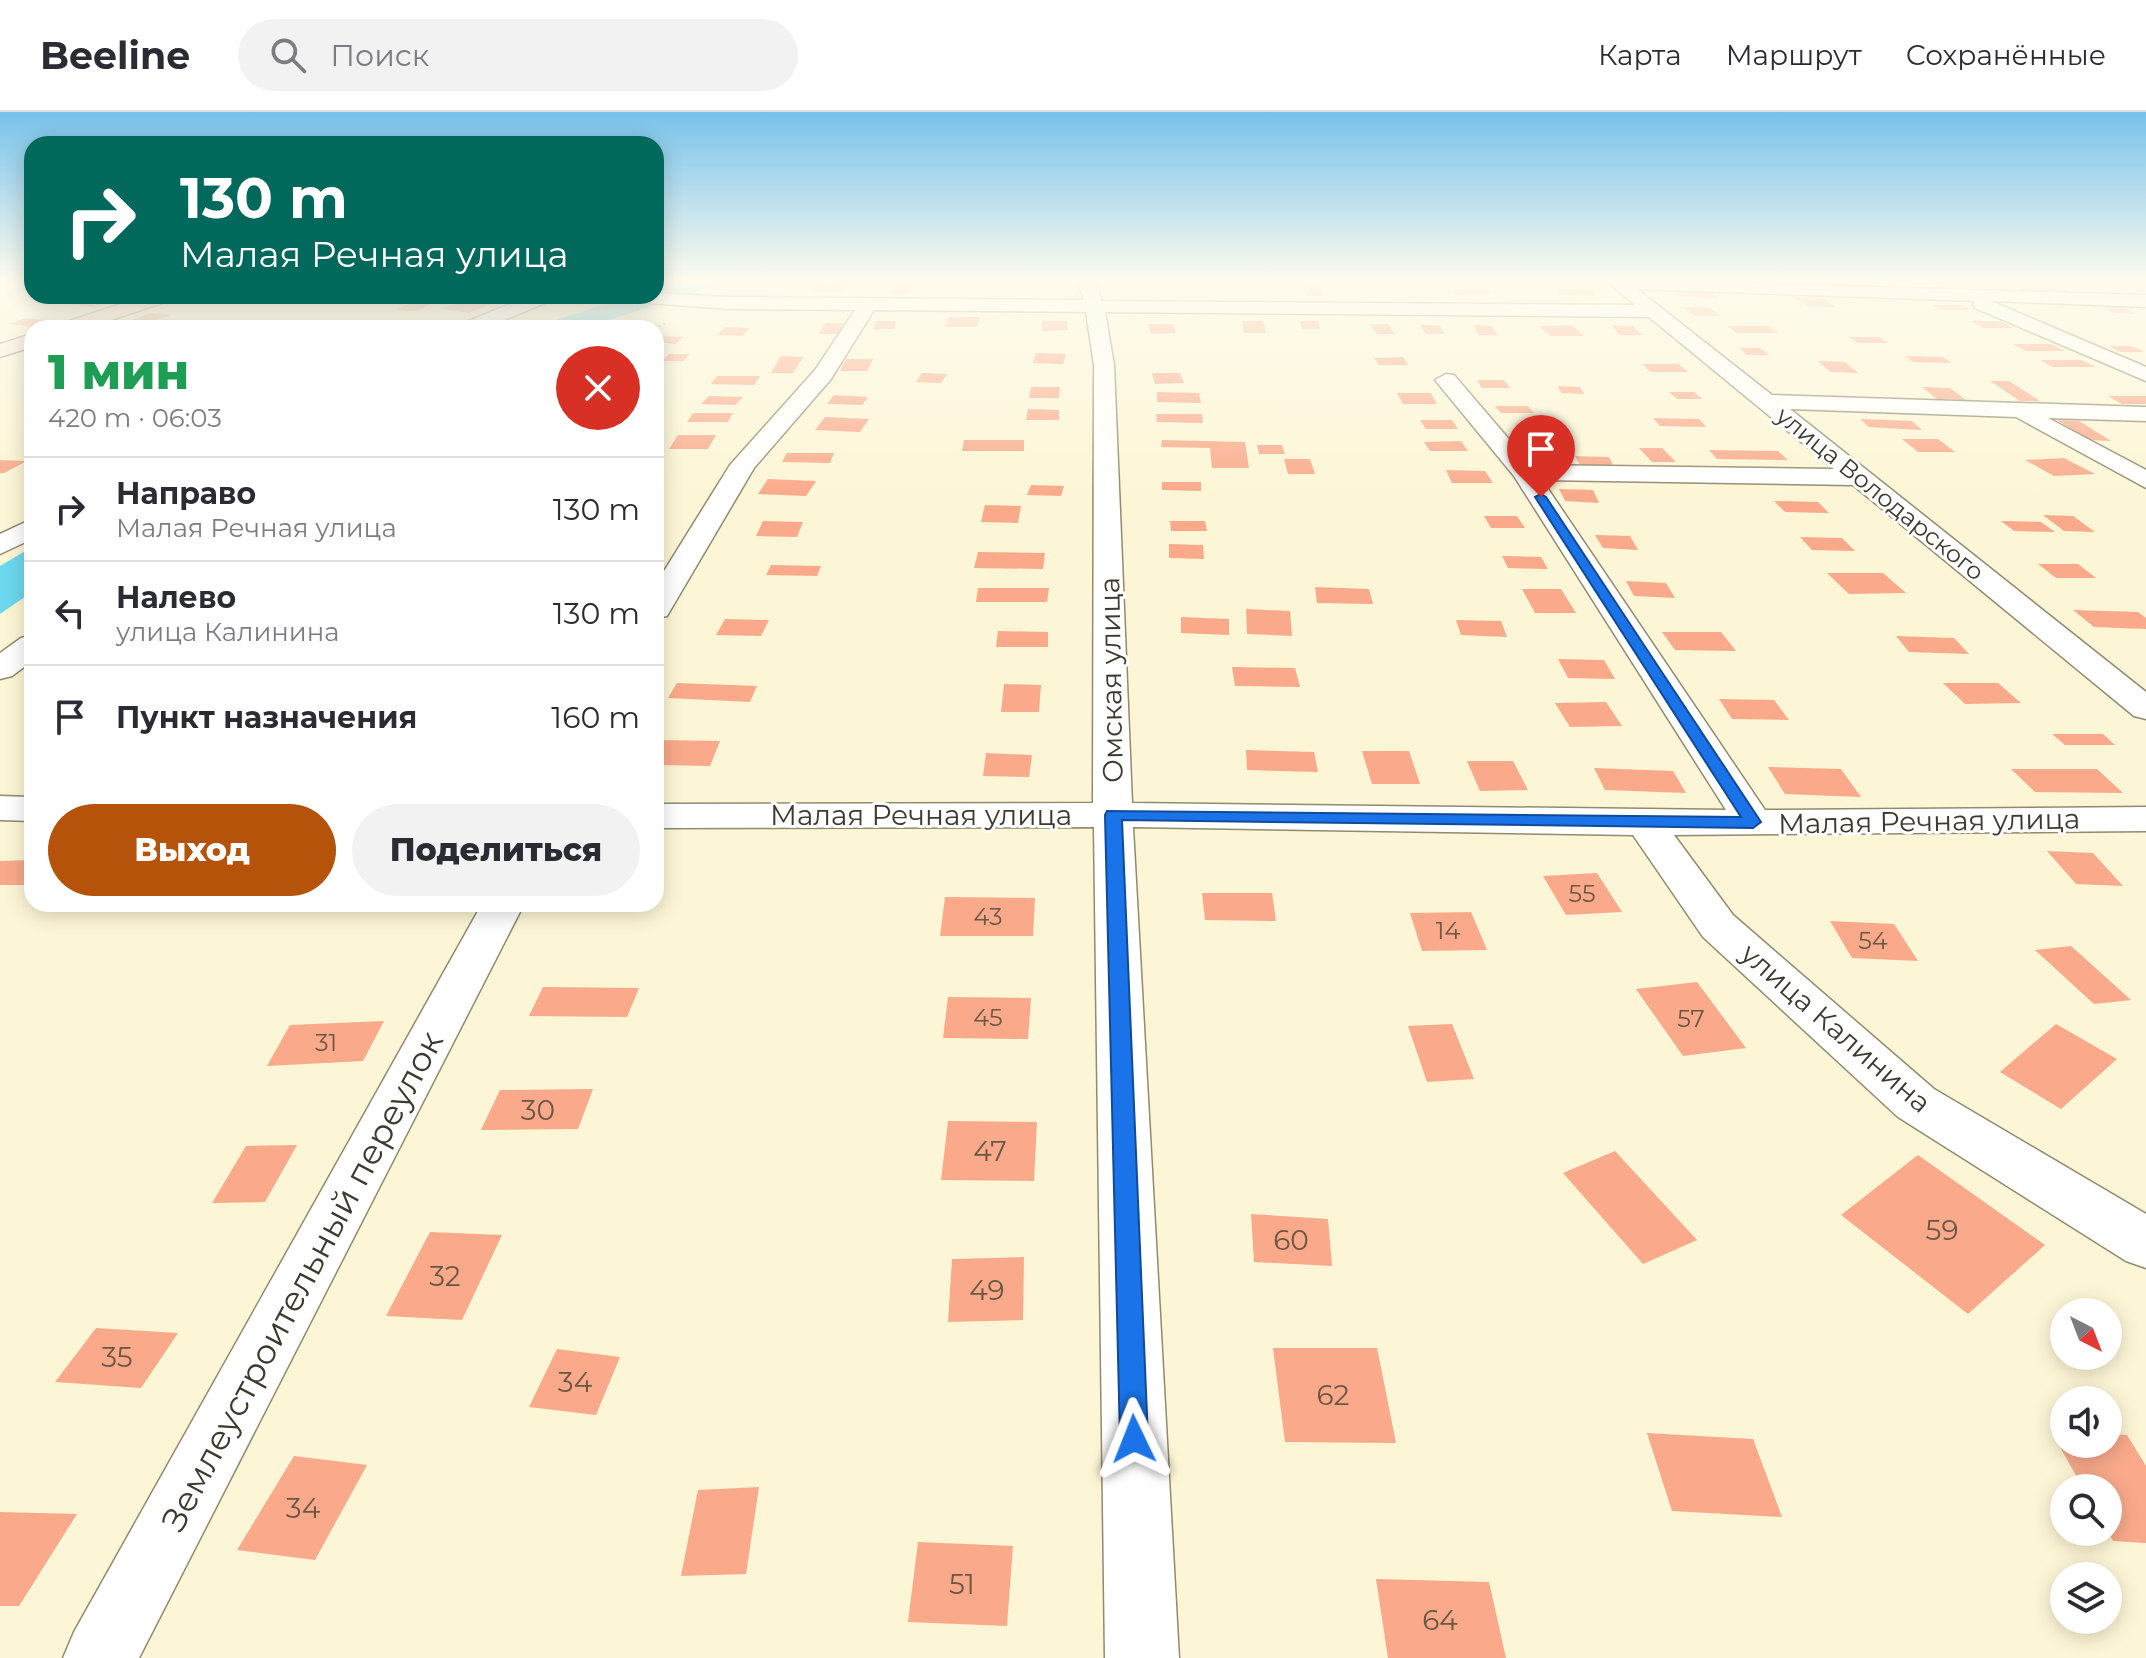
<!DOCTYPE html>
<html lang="ru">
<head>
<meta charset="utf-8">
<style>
	body { margin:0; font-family:Montserrat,sans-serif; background:#f2f2f3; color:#2b2b33; height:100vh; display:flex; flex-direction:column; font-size:30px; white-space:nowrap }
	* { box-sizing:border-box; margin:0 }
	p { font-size:26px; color:#7c7c81 }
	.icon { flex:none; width:44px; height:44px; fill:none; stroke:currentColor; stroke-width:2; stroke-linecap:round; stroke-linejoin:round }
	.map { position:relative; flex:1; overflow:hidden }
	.drawer { position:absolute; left:24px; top:208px; width:640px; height:592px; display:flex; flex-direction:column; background:#fff; border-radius:24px; box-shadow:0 4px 20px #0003 }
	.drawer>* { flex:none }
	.banner { position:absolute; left:24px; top:24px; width:640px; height:168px; border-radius:24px; box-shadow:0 4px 20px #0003; background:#00695c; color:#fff; overflow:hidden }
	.needle { width:52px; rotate:138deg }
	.fabs { position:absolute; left:2050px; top:1186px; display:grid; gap:16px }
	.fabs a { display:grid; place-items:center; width:72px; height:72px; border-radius:50%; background:#fff; box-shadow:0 4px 20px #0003; font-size:40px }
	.pin { position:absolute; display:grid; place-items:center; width:68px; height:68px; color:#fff; margin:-82px -34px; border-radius:50% 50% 50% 0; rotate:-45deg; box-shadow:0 0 8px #0007 }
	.pin .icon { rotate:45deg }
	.me { position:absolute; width:88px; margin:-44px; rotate:358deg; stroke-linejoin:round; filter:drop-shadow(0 0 6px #0008) }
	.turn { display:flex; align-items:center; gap:28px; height:168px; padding:0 24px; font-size:36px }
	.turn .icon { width:104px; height:104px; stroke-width:2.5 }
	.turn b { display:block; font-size:56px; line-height:68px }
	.round { display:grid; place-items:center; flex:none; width:84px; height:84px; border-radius:42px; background:#f2f2f3 }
	.summary { display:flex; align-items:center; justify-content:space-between; height:136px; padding:0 24px }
	h1 { font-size:48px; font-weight:800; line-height:60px; color:#1e9e55 }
	.action { display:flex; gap:16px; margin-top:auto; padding:16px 24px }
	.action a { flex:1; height:92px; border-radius:48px; background:#b45309; color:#fff; font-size:32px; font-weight:800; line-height:92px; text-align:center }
	.action a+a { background:#f2f2f3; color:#2b2b33 }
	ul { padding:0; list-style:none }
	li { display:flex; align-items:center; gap:24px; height:104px; padding:0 24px; border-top:2px solid #e1e1e2 }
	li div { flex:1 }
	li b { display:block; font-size:30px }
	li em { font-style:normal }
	header { display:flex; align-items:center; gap:48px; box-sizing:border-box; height:112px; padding:0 40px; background:#fff; border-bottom:2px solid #e1e1e2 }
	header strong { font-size:38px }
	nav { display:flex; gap:44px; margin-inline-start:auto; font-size:28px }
	.search { width:560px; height:72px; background:#f2f2f3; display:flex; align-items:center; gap:20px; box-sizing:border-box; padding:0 28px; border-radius:44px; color:#7c7c81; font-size:30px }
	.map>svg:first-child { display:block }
	.water { fill:#6cd8ef }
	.building { fill:#faaa8b }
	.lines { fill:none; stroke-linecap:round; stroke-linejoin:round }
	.street-casing { stroke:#918a6e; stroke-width:3 }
	.secondary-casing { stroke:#918a6e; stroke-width:3 }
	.path { stroke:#b8b299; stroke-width:2; stroke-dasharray:2 3; stroke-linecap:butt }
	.street { fill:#fff; fill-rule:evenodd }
	.secondary { fill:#fce9d6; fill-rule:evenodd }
	.route { fill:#1a73e8; stroke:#114b97; stroke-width:2 }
	.labels { text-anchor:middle; stroke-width:6; stroke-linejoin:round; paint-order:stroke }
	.far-street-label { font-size:24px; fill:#3d3a2d; stroke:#fff }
	.number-label { font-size:24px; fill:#6c5644 }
	.street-label { font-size:28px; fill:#3d3a2d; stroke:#fff }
	.near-number-label { font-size:28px; fill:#6c5644 }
	.near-street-label { font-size:34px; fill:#3d3a2d; stroke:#fff }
</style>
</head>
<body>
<header>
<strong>Beeline</strong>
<div class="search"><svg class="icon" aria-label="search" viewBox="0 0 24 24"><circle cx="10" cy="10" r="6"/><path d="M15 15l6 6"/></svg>Поиск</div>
<nav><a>Карта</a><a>Маршрут</a><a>Сохранённые</a></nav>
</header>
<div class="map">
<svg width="2146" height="1546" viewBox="0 0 2146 1546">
	<rect width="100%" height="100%" fill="#fdf6d6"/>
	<!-- water -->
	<g class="water">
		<path d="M681 167H733L585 216H531L630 184H656V175Z"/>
		<path d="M32 435V480L0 502V454Z"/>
	</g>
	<!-- building -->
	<g class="building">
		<path d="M818 172 848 173 841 180 811 179Z"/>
		<path d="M1301 172H1317L1324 184H1307Z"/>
		<path d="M897 173H913L908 182 891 181Z"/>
		<path d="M2018 175 2065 177 2073 182 2026 180Z"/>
		<path d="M1451 177H1487L1492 182 1456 183Z"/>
		<path d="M1557 177 1592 178 1597 184 1562 183Z"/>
		<path d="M1676 178 1711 179 1718 186 1682 185Z"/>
		<path d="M199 184H217L225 185 206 191 185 188Z"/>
		<path d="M1794 185H1820L1835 195H1808Z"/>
		<path d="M87 186 113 189 95 195 68 192Z"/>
		<path d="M469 187 496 190 469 201 442 197Z"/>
		<path d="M411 191 431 192 416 199 395 198Z"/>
		<path d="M1932 193H1961L1972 198H1943Z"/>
		<path d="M2100 193 2120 194 2135 202 2115 201Z"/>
		<path d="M1683 195H1708L1721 204H1695Z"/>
		<path d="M150 201 171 203 153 209 132 208Z"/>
		<path d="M949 205H980L977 215H945Z"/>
		<path d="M26 206 53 209 36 215 8 212Z"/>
		<path d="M876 209H896L894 217H873Z"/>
		<path d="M1042 209H1067L1068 218 1042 219Z"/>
		<path d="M1242 209H1263L1266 221H1244Z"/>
		<path d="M1300 209H1318L1320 217H1302Z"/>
		<path d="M1971 209H1998L2013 216H1984Z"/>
		<path d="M825 211H844L838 222H819Z"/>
		<path d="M1148 212H1173L1176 221 1151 222Z"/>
		<path d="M1370 212H1388L1395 222H1377Z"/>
		<path d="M1420 213H1439L1445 222H1426Z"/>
		<path d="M1473 213 1491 214 1498 223H1479Z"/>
		<path d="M1572 213 1584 224H1551L1540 214Z"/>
		<path d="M1611 213 1633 214 1642 223H1620Z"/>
		<path d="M1728 214H1768L1778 221H1737Z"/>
		<path d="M725 215 750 216 742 224 717 223Z"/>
		<path d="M658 224 684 225 675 232 656 230Z"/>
		<path d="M1849 225H1879L1888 231H1859Z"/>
		<path d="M2013 232H2051L2065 239H2026Z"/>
		<path d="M2108 234H2131L2145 240H2121Z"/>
		<path d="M1739 236H1760L1769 243H1747Z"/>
		<path d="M1036 241 1066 242 1063 252 1033 251Z"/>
		<path d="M669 242H689L684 249H663Z"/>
		<path d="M781 244 803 245 793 261H771Z"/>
		<path d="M1905 244 1943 245 1951 251 1913 250Z"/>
		<path d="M1403 245 1408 253H1379L1374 246Z"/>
		<path d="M846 247H873L867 259H840Z"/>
		<path d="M2040 248H2082L2096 255H2053Z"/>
		<path d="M1818 249 1845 250 1858 261 1830 260Z"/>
		<path d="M1642 252H1678L1688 260H1651Z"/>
		<path d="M922 261 947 262 941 271 916 270Z"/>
		<path d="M1152 261H1180L1184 271 1155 272Z"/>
		<path d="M717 264H760L754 273 711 272Z"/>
		<path d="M1477 268H1504L1510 276H1482Z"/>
		<path d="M1990 269H2009L2040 289H2020Z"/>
		<path d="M1558 274 1580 275 1584 282 1561 281Z"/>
		<path d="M1031 275H1060L1059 286H1029Z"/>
		<path d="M1922 275 1950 276 1966 288 1937 287Z"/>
		<path d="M1157 280 1199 281 1201 291 1157 290Z"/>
		<path d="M1669 280H1694L1702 287H1677Z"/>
		<path d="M1397 281H1431L1437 292H1403Z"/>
		<path d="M834 283 868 285 862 293 827 292Z"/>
		<path d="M709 284 743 285 735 293 701 292Z"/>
		<path d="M2108 284H2146V292H2122Z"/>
		<path d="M1495 294H1528L1534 301H1501Z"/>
		<path d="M1028 297 1059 298V308H1026Z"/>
		<path d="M693 301H733L728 310H687Z"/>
		<path d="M1156 302H1202L1203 311 1157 310Z"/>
		<path d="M825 305 869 307 860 320 815 318Z"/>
		<path d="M1653 306 1699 307 1706 315 1660 314Z"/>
		<path d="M1860 307 1912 309 1922 318 1869 315Z"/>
		<path d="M1420 308H1452L1458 317H1426Z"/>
		<path d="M2057 308 2079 309 2111 329 2089 328Z"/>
		<path d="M678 323H716L708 337H669Z"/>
		<path d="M1520 327H1555L1565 338H1530Z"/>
		<path d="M1902 327H1938L1955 340H1918Z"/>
		<path d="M964 328H1024V339H962Z"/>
		<path d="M1162 328 1245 330 1249 356H1212L1210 336 1161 335Z"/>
		<path d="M1461 329 1468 339H1430L1424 330Z"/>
		<path d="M1257 333H1282L1285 342H1259Z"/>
		<path d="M1639 336H1662L1676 350H1652Z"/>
		<path d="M1709 338 1778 339 1788 348 1717 347Z"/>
		<path d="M787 341H834L830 351 782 350Z"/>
		<path d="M1575 344 1609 345 1614 355 1580 353Z"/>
		<path d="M2064 346 2095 362 2054 364 2025 348Z"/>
		<path d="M1284 347H1310L1315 362H1288Z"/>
		<path d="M0 348 27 349 4 361H0Z"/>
		<path d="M1446 358 1485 359 1493 371H1452Z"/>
		<path d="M768 367 816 369 806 384 758 382Z"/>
		<path d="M1162 370H1201V379L1162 378Z"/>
		<path d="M1031 373 1064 374 1061 384 1027 383Z"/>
		<path d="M1559 377 1593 378 1599 391 1565 389Z"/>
		<path d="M1774 389 1818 390 1829 401 1785 400Z"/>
		<path d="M985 393 1021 394 1018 411 981 410Z"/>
		<path d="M2043 403 2073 404 2095 420 2064 419Z"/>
		<path d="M1484 404H1517L1525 416H1491Z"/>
		<path d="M763 409 803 410 797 425 756 424Z"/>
		<path d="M1170 409H1205L1207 419H1171Z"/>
		<path d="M2001 409 2041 410 2055 420 2014 419Z"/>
		<path d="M1595 423 1630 424 1638 438 1603 436Z"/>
		<path d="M1800 425 1842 426 1855 439 1812 438Z"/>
		<path d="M1169 432 1203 433 1204 447 1169 446Z"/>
		<path d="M978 440 1045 441 1043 457 974 456Z"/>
		<path d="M1502 444 1541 445 1548 457 1508 456Z"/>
		<path d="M2038 452H2078L2096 466H2056Z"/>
		<path d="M771 453 821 454 817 464 766 463Z"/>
		<path d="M1827 461H1883L1906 481 1849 482Z"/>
		<path d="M1626 469 1666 471 1675 486 1634 484Z"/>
		<path d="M1315 475 1369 477 1373 492 1317 491Z"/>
		<path d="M978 476H1049L1047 490H976Z"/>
		<path d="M1522 477H1561L1576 501H1535Z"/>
		<path d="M1246 497 1290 499 1292 524 1247 522Z"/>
		<path d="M2073 498 2138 500 2146 506V517L2094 515Z"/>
		<path d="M1181 505 1229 507V523L1181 521Z"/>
		<path d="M725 507 769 508 761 524 716 523Z"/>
		<path d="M1456 508 1501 509 1507 525 1461 523Z"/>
		<path d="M998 519 1048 520V535H996Z"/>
		<path d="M1662 520H1721L1736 539 1675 538Z"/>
		<path d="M1896 524 1954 526 1969 542 1909 540Z"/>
		<path d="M1558 547 1604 548 1615 567 1568 566Z"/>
		<path d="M1232 555 1295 556 1300 575 1235 574Z"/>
		<path d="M677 571 757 574 750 590 668 586Z"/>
		<path d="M1943 571H1998L2021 591 1965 592Z"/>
		<path d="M1004 572 1041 573 1039 600H1001Z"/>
		<path d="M1719 587 1774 588 1789 608 1732 607Z"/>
		<path d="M1606 590 1622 614 1570 615 1555 591Z"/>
		<path d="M2052 622H2103L2115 633H2065Z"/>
		<path d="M656 628 720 629 710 654 656 653Z"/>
		<path d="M1246 638 1314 640 1318 660 1247 658Z"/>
		<path d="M1362 639H1409L1420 672H1372Z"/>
		<path d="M986 641 1032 643 1029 665 983 664Z"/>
		<path d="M1467 649H1513L1528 678 1480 679Z"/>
		<path d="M1768 655 1841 657 1861 685 1785 682Z"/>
		<path d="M1594 656 1673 659 1686 681 1605 678Z"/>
		<path d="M2011 657H2097L2123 681 2035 680Z"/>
		<path d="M2047 739 2093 741 2123 774 2076 772Z"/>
		<path d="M32 748V773H0V749Z"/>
		<path d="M1597 761 1622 800 1566 803 1543 764Z"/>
		<path d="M1202 781H1272L1276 809 1205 808Z"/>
		<path d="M945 785 1035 786 1033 824H940Z"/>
		<path d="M1471 800 1487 838 1422 839 1410 801Z"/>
		<path d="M1830 809 1894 812 1918 849 1852 846Z"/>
		<path d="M2071 834 2131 888 2094 892 2035 838Z"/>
		<path d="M1697 870 1746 936 1683 944 1636 877Z"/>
		<path d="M543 875 639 876 627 905 529 904Z"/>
		<path d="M948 885 1031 886 1028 927 943 926Z"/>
		<path d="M384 909 363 949 267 954 290 913Z"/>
		<path d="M1452 912 1474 967 1427 970 1408 914Z"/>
		<path d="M2056 912 2117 947 2061 997 2000 960Z"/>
		<path d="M593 977 578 1017 481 1018 500 978Z"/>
		<path d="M948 1009 1037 1010 1034 1069 941 1068Z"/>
		<path d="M297 1033 265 1090 212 1091 246 1034Z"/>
		<path d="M1615 1039 1697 1128 1643 1152 1563 1061Z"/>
		<path d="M1918 1043 2045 1133 1968 1202 1841 1103Z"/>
		<path d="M1251 1102 1328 1107 1332 1154 1254 1150Z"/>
		<path d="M430 1120 502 1123 462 1208 386 1204Z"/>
		<path d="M1024 1145 1023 1208 948 1210 952 1147Z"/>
		<path d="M96 1216 178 1221 141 1276 55 1270Z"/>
		<path d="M1273 1236H1377L1396 1331 1285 1330Z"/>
		<path d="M557 1237 620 1245 596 1303 529 1295Z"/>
		<path d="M2051 1319 2064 1320V1332H2108V1322L2127 1323 2146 1354V1431L2113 1429 2108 1420V1376H2083Z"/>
		<path d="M1647 1321 1753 1327 1782 1405 1672 1399Z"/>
		<path d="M294 1344 367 1353 315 1448 237 1438Z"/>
		<path d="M759 1375 746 1462 681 1464 698 1378Z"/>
		<path d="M0 1400 77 1402 19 1494H0Z"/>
		<path d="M918 1430 1013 1434 1007 1514 908 1510Z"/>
		<path d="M1376 1467 1489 1470 1506 1546H1388Z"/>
	</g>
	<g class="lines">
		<!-- street casing -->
		<g class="street-casing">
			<g id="street">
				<path d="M1077 167H1095L1102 189 1635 193 1605 167 2146 183V195L1991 189 2146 255V269L1975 196 1973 192 1975 189 1637 177 1772 283 2146 295V309L2048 306 2146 358V376L2016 305 1790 297 2146 580V607L2134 604 1853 373 1542 368 1765 698 2146 695V719L1674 723 1733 803 1934 977 2146 1102V1156L2126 1149 1898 1005 1703 825 1633 723 1133 715 1179 1546H1105L1094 715 656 716V692L1093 691 1094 253 1086 200 874 198 831 267 754 356 667 504 656 506V472L730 353 815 258 855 198 728 197 623 189 614 184H656V181L728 185 1084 188ZM1105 200 1649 205 1834 357 1531 353 1454 263 1446 262 1435 268 1514 364 1726 698 1132 691 1114 253Z"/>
				<path d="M530 184H555L552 188 485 216H458L461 212Z"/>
				<path d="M32 407V427L0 442V422Z"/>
				<path d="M32 523V549L12 564 0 567V541L21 526Z"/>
				<path d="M0 684 32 685V709L0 708Z"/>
				<path d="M482 792H524L139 1546H63L74 1520Z"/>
			</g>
		</g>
		<!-- secondary casing -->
		<g class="secondary-casing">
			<g id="secondary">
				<path d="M145 184H174L171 188 87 216H57L60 212Z"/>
				<path d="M32 222V235L0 245V232Z"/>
			</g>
		</g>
		<!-- path -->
		<path class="path" d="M654 216 668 211"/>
		<!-- street -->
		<use href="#street" class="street"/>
		<!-- secondary -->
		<use href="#secondary" class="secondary"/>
	</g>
	<!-- sky -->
	<linearGradient id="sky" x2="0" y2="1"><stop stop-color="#76c2eb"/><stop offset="0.44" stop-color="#fefbed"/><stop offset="1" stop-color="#fefbed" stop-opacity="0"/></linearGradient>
	<rect width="2146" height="383" fill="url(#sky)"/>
	<!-- route -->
	<path class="route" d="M1541 382 1546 385 1761 710 1753 716 1122 708 1148 1327 1144 1337 1134 1341 1124 1337 1120 1327 1105 703 1107 699 1741 705 1535 385Z"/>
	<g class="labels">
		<!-- far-street labels -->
		<g class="far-street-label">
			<text transform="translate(1880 382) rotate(39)" y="8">улица Володарского</text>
		</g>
		<!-- number labels -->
		<g class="number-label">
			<text x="1582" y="790">55</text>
			<text x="988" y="813">43</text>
			<text x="1448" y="827">14</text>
			<text x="1873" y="837">54</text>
			<text x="988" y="914">45</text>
			<text x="1691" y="915">57</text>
			<text x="326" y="939">31</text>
		</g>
		<!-- street labels -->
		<g class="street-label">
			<text transform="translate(1111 568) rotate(-91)" y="10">Омская улица</text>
			<text x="921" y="713">Малая Речная улица</text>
			<text transform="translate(1929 709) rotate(-1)" y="10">Малая Речная улица</text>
			<text transform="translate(1836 916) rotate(41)" y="10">улица Калинина</text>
		</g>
		<!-- near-number labels -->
		<g class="near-number-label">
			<text x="538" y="1008">30</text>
			<text x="990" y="1049">47</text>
			<text x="1942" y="1128">59</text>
			<text x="1291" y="1138">60</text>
			<text x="445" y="1174">32</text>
			<text x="987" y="1188">49</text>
			<text x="117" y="1255">35</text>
			<text x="575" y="1280">34</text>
			<text x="1333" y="1293">62</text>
			<text x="303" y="1406">34</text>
			<text x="962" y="1482">51</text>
			<text x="1440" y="1518">64</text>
		</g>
		<!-- near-street labels -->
		<g class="near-street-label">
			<text transform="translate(302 1169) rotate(-62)" y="12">Землеустроительный переулок</text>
		</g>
	</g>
</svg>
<div class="fabs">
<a><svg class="needle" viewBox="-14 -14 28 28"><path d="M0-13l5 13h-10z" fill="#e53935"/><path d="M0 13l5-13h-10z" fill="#7c7c81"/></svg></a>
<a><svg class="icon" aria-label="sound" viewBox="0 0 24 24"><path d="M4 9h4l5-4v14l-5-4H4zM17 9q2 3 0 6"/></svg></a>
<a><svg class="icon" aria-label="search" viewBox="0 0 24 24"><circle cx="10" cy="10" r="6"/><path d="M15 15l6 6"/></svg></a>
<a><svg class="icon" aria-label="layers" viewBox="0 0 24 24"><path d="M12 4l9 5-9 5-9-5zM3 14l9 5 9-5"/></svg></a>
</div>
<div class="pin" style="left:1541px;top:385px;background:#d93025"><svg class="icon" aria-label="arrive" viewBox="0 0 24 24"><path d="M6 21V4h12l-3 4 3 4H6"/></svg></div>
<svg class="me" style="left:1134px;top:1327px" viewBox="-20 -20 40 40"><path d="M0-17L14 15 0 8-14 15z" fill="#1a73e8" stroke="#fff" stroke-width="4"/></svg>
<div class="banner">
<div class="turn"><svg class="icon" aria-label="right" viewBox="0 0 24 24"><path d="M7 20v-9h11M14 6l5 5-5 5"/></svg><div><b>130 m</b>Малая Речная улица</div></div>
</div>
<section class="drawer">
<div class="summary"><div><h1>1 мин</h1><p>420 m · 06:03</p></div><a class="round" style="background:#d93025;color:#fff"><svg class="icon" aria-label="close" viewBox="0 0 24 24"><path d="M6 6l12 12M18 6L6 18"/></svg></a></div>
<ul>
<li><svg class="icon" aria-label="right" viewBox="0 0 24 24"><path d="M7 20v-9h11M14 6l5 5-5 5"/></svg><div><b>Направо</b><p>Малая Речная улица</p></div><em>130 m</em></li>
<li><svg class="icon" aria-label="left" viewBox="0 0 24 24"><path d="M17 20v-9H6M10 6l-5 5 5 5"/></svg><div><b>Налево</b><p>улица Калинина</p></div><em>130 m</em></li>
<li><svg class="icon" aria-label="arrive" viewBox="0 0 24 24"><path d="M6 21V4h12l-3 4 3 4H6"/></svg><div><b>Пункт назначения</b></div><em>160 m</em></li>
</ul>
<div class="action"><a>Выход</a><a>Поделиться</a></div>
</section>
</div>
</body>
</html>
